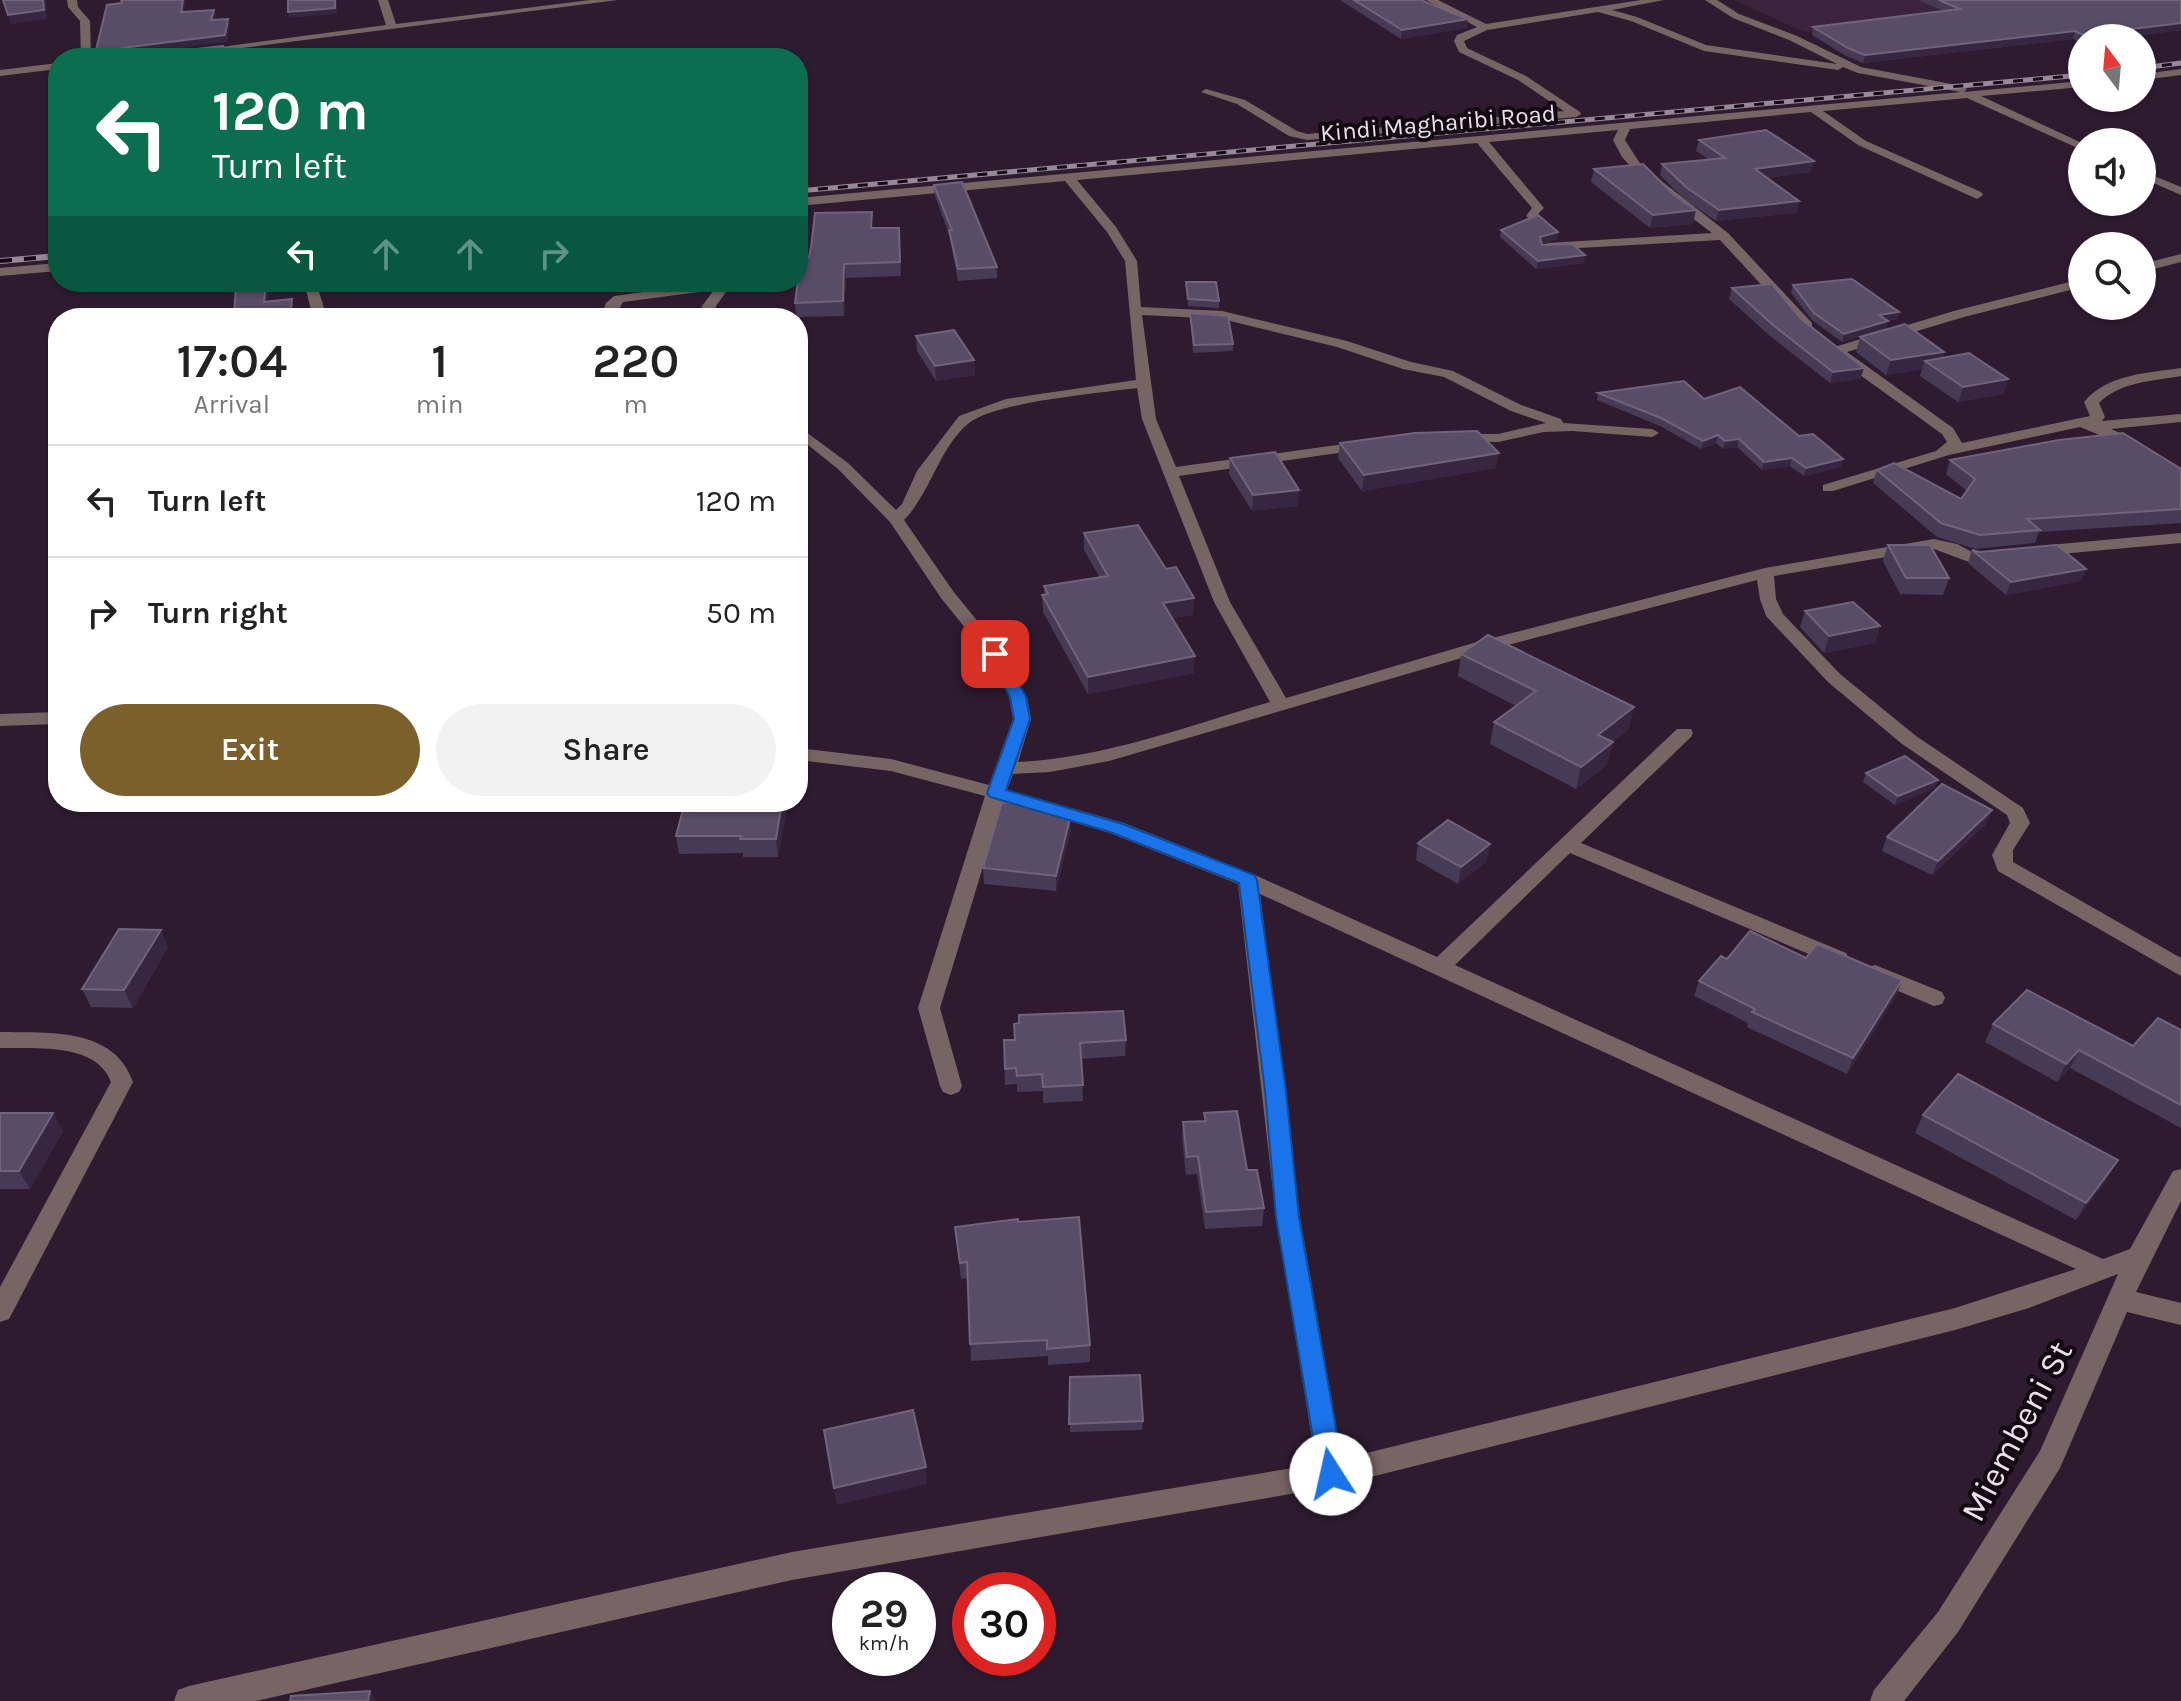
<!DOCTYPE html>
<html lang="en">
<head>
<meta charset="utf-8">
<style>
	body { margin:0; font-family:Karla,sans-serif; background:#f2f2f2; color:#222; height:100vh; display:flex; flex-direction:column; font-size:30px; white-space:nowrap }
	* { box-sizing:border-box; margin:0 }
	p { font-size:26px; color:#767676 }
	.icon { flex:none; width:44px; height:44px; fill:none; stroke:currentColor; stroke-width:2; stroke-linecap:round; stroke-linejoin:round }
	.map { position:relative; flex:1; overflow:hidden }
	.drawer { position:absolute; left:48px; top:308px; width:760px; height:504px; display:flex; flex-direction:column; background:#fff; border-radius:32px; box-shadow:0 2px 6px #0004 }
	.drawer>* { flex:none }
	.top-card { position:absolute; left:48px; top:48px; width:760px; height:244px; border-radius:32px; box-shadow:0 2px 6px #0004; background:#0b6e4f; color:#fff; overflow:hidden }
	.needle { width:52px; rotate:344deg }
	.tools { position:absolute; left:2068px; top:24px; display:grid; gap:16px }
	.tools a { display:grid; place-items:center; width:88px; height:88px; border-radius:50%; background:#fff; box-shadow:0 2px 6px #0004; font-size:40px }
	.speed { position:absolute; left:832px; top:1572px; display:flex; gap:16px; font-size:40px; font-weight:700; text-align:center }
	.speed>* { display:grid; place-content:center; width:104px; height:104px; border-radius:50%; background:#fff; box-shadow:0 2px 6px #0004; line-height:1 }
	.speed small { font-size:20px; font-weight:400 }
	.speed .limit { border:12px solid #d22; background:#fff; color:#111 }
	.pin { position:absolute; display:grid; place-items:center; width:68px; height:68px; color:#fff; margin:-34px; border-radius:16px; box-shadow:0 4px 12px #0006 }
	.me { position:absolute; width:88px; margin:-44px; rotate:350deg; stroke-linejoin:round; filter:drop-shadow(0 0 6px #0008) }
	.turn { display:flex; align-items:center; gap:28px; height:168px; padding:0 32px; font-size:36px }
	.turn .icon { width:104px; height:104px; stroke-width:2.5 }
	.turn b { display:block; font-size:56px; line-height:68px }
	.lanes { display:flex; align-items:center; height:76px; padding:0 32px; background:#0003; justify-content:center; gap:40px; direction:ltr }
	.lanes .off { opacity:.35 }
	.eta { display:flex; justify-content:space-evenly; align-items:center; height:136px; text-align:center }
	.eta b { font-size:48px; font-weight:600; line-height:56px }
	.cta { display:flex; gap:16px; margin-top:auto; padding:16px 32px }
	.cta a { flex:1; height:92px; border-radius:48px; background:#7b602b; color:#fff; font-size:32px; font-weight:600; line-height:92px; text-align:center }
	.cta a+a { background:#f2f2f2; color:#222 }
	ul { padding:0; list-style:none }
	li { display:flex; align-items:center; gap:24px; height:112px; padding:0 32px; border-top:2px solid #e0e0e0 }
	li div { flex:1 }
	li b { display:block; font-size:30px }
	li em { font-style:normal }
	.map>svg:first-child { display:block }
	.built { fill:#3c233d }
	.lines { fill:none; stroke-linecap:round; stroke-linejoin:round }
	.minor { fill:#776564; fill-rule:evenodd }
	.rail-far1-casing { stroke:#988899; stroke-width:5 }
	.rail-casing { stroke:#988899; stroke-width:6 }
	.rail-far1 { stroke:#120912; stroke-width:3; stroke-dasharray:10; stroke-linecap:butt }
	.rail { stroke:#120912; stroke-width:4; stroke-dasharray:12; stroke-linecap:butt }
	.wall { fill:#473a55 }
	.shaded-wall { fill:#362640 }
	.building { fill:#594c66; stroke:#70637b; stroke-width:2 }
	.route { fill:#1a73e8; stroke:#114b97; stroke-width:2 }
	.labels { text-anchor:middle; stroke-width:8; stroke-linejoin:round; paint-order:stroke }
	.far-street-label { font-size:24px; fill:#ede0ee; stroke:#120912 }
	.near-street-label { font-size:34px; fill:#ede0ee; stroke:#120912 }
</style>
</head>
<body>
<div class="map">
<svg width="2181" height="1701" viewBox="0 0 2181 1701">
	<rect width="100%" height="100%" fill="#2e1b30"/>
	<!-- built -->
	<path class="built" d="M1734 0H1984L1998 8 1804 32Z"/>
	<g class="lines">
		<!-- minor -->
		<g class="minor">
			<path d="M67 0H77L78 7 90 21 91 58H81L80 21 68 7Z"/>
			<path d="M378 0H388L396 24 590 0H618L196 54 191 51 386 25Z"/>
			<path d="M1426 0H1438L1486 24 1641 0H1664L1612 10 1637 17 1706 45 1837 64 1789 40 1733 18 1705 0H1717L1739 14 1797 36 1861 67 1962 86 1967 89 1964 92 2082 81V87L1981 96 2082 143V150L1967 98 1823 111 1866 141 1981 192 1983 195 1977 199 1858 145 1811 112 1630 129 1625 140 1641 165 1728 233 1812 323V329H1802L1720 240 1544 250 1542 247 1548 243 1712 233 1647 184 1622 157 1613 140 1618 130 1489 142 1544 208 1532 220 1526 216 1532 208 1477 143 1077 180 1116 227 1137 261 1141 307 1222 311 1347 341 1411 362 1453 371 1521 405 1561 419 1563 423 1652 429 1659 433 1652 437 1572 431 1544 432 1498 442 1458 441 1453 440V434H1498L1546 423 1511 411 1444 377 1403 369 1337 347 1222 319 1142 315 1156 419 1176 467 1366 441 1373 445 1366 449 1179 476 1230 602 1286 698 1477 642 1765 568 1934 539 1957 544 1972 552 2000 553V559L1969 562 1934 549 1774 576 1776 599 1783 614 1840 674 1916 736 2023 808 2030 823 2013 850V862L2181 958V976L1998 871 1992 855 2010 823 2007 815 1902 744 1828 682 1766 616 1760 599 1757 580 1489 650 1109 761 1050 772 1013 774 1007 790 1124 823 1255 875 1437 957 1677 729H1691L1693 733 1691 737 1581 843 1846 953 1849 958 1846 963H1830L1570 853 1455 965 2103 1259 2130 1249 2173 1171 2181 1169V1201L2136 1292 2181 1303V1325L2127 1312 2060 1468 1958 1632 1904 1701H1870L1874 1690 1938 1612 2040 1451 2118 1274 2029 1308 1955 1330 1331 1487 792 1580 256 1701H174L178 1690 189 1686 792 1552 1316 1464 1276 1217 1238 884 1110 833 1003 801 940 1008 962 1086 959 1092 951 1095 943 1092 940 1086 918 1008 985 796 891 771 798 760V748L891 759 989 785 1013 719 1009 697 987 655 941 598 890 522 838 469 798 437V426L848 463 896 510 902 504 917 471 959 416 1006 399 1136 380 1125 261 1107 232 1065 181 798 206V198L1961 92 1858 73 1843 67 1838 70 1704 51 1631 21 1598 12 1487 30 1464 41 1467 48 1526 76 1580 112 1581 114 1576 117 1307 140 1289 136 1237 104 1201 92 1206 89 1245 100 1297 131 1307 134 1564 111 1518 80 1459 52 1454 41 1457 35 1477 27ZM1137 388 1142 419 1214 602 1270 702C1188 726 1104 758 1018 762L1031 719 1027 697 1001 650 953 591 904 520C930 494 940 446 969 423 994 402 1101 393 1137 388ZM1260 894 2076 1269 1955 1308 1342 1459 1300 1217Z"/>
			<path d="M58 63V69L0 76V70Z"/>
			<path d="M2181 69V75L2142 80V74Z"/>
			<path d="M2142 171 2181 187V195L2142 178Z"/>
			<path d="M2181 254V262L2142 272V264Z"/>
			<path d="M58 263V271L0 276V268Z"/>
			<path d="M2082 279V287L1964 317 1847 352 1953 428 1962 443 2090 416 2084 402C2107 374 2148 373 2181 368V376C2153 381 2119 382 2099 403L2105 417 2102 421 2181 414V422L2111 429 2136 440 2181 473V485L2126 446 2080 427 1949 455 1833 491H1823V485L1936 451 1947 442 1942 434 1831 354V348L1954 311Z"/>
			<path d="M304 282H316L327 318H313Z"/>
			<path d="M718 282H733L716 306 714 318H700L702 306 714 290 623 302 614 318H600L606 303 614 296Z"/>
			<path d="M2181 533V543L2038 556 2030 551 2038 546Z"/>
			<path d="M58 712V724L0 726V714Z"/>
			<path d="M1875 965 1942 992 1945 998 1942 1004 1934 1006 1867 978 1864 973 1867 968Z"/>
			<path d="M0 1032C49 1033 114 1027 133 1082L9 1319 0 1322V1287L111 1082C96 1042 35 1049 0 1048Z"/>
		</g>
		<!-- rail-far1 casing -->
		<g class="rail-far1-casing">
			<g id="rail-far1">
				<path d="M2142 68 2181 63"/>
				<path d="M798 191 2082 75"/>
			</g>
		</g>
		<!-- rail casing -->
		<g class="rail-casing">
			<path id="rail" d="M0 261 58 256"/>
		</g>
		<!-- rail-far1 -->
		<use href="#rail-far1" class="rail-far1"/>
		<!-- rail -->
		<use href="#rail" class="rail"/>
	</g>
	<!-- wall -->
	<g class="wall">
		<path d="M1340 0H1421L1467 28 1401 39Z"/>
		<path d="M1918 0H2181V30L2119 38H2082V43H2080L2073 39 1863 63 1846 56 1812 35 1813 27 1944 11Z"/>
		<path d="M1699 140 1811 172 1767 178 1799 201 1796 213 1716 221 1684 199 1660 175 1662 164 1708 159 1696 151Z"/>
		<path d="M1594 169 1693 224 1650 228 1591 182Z"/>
		<path d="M934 185 997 267V278L958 281 949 234 935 196Z"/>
		<path d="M873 228H899L901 276 846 278 844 316 796 317 795 303Z"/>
		<path d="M1501 230 1558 232 1557 239 1542 244 1584 263 1536 269 1500 237Z"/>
		<path d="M1186 282 1219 301V308L1188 306Z"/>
		<path d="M1793 285 1899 312 1897 319 1887 321 1886 328 1842 342 1812 320 1791 293Z"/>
		<path d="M1732 288 1864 368 1860 379 1830 383 1770 336 1729 299Z"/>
		<path d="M1190 313 1233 344V351L1193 353Z"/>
		<path d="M916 336 974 360 975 375 936 381 917 351Z"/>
		<path d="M1860 337 1944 352 1943 358 2008 379 2003 394 1958 402 1920 376 1922 369 1886 375 1856 352Z"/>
		<path d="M1598 393 1704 399 1799 436 1843 459 1841 467 1804 476 1790 466 1762 470 1737 447 1723 449 1716 443 1701 449 1660 426 1597 400Z"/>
		<path d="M1340 443 1496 468 1362 491 1338 458Z"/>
		<path d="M1230 458 1298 506 1252 511 1229 474Z"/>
		<path d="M1950 460 2181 469V523L2039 532 2035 543 1975 549 1937 537 1873 483 1877 470 1961 499 1967 491 1946 474Z"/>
		<path d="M1084 533 1166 569 1194 598 1193 615 1172 618 1194 673 1088 694 1043 612 1042 595H1044V586L1100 578 1084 550Z"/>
		<path d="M1888 545 1949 578 1943 595 1900 594 1883 561Z"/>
		<path d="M1972 550 1980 552 2086 569 2081 581 2006 595 1968 563Z"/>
		<path d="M1805 611 1880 626 1875 643 1824 653 1800 627Z"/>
		<path d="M1461 654 1634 707 1628 730 1612 742 1607 765 1576 789 1490 744 1494 722 1516 706 1458 676Z"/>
		<path d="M1866 773 1935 788 1895 805 1863 782Z"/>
		<path d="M788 802 778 857H743V853L679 854 676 836Z"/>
		<path d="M1036 810 1071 814V830L1056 891 984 884 983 868Z"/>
		<path d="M1986 824 1932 875 1882 851 1887 837Z"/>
		<path d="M1418 843 1487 861 1458 884 1416 860Z"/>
		<path d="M168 947 133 1008 91 1007 82 989Z"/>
		<path d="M1806 958 1902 980 1896 996 1847 1074 1747 1027 1748 1023 1694 996 1699 981 1727 959Z"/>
		<path d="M1993 1024 2133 1046 2181 1030V1128L2070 1068 2057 1082 1985 1042Z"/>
		<path d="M1004 1040H1126L1125 1056 1081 1059 1083 1101 1043 1103V1091L1017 1092V1084L1005 1085Z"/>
		<path d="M0 1113H53L63 1131 30 1189H0Z"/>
		<path d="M1204 1113 1247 1170 1264 1208 1262 1226 1205 1229 1197 1174 1186 1175 1182 1139 1183 1122 1204 1121Z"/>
		<path d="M1923 1115 2108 1178 2076 1220 1915 1133Z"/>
		<path d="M1018 1222 1090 1345V1362L1048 1365V1356L971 1361 968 1278 961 1279 955 1227Z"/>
		<path d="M1070 1377 1143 1421 1142 1430 1070 1432Z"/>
	</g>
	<!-- shaded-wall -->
	<g class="shaded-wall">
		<path d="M43 0H46L47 19 11 24 8 15Z"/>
		<path d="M183 0H186L183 18 181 12Z"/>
		<path d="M337 0V14L289 18 288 12Z"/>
		<path d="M214 10 216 16 212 27 211 20Z"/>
		<path d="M228 19 230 25 227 42 125 55 120 52 122 48Z"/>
		<path d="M1468 19 1467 28 1401 39 1402 30Z"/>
		<path d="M2181 23V30L2119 38H2082V43H2080L2083 35Z"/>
		<path d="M2075 31 2073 39 1863 63 1865 55Z"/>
		<path d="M223 46 225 52 224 58H220Z"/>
		<path d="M1814 161 1811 172 1752 180 1755 169Z"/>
		<path d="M1799 201 1796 213 1716 221 1719 210Z"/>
		<path d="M1696 210 1693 224 1650 228 1653 215Z"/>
		<path d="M1558 232 1557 239 1539 244 1540 237Z"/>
		<path d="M1585 255 1584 263 1536 269 1538 261Z"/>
		<path d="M844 264 846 278 844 316 843 301Z"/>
		<path d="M266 282H270L267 312 264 302Z"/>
		<path d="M292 299 295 308 294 318H290Z"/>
		<path d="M1899 312 1897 319 1877 322 1879 315Z"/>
		<path d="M1888 321 1886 328 1842 342 1844 334Z"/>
		<path d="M1944 352 1940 367 1925 361 1922 369 1886 375 1891 360Z"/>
		<path d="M974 360 975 375 936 381 935 366Z"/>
		<path d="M1864 368 1860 379 1830 383 1833 372Z"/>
		<path d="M2008 379 2003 394 1958 402 1963 387Z"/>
		<path d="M1718 435 1716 443 1701 449 1703 441Z"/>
		<path d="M1739 439 1737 447 1723 449 1725 441Z"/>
		<path d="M1499 453 1496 468 1362 491 1364 475Z"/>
		<path d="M1792 458 1790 466 1762 470 1764 462Z"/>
		<path d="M1843 459 1841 467 1804 476 1806 468Z"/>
		<path d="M1299 490 1298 506 1252 511 1253 495Z"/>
		<path d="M2086 569 2081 581 2006 595 2011 582Z"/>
		<path d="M1194 598 1193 615 1163 619V603Z"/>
		<path d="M1880 626 1875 643 1824 653 1829 636Z"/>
		<path d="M1195 656 1194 673 1088 694V677Z"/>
		<path d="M1634 707 1628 730 1593 758 1598 735Z"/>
		<path d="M1613 742 1607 765 1576 789 1581 767Z"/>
		<path d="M1938 780 1935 788 1895 805 1898 796Z"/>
		<path d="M782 802H788L778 857 776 839Z"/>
		<path d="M1992 810 1986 824 1932 875 1938 861Z"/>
		<path d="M1071 814V830L1056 891V876Z"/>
		<path d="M1490 844 1487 861 1458 884 1461 867Z"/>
		<path d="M161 930 168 947 133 1008 124 990Z"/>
		<path d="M1902 980 1896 996 1847 1074 1853 1058Z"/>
		<path d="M2079 1050 2070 1068 2057 1082 2066 1064Z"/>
		<path d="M53 1113 63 1131 30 1189 19 1171Z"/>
		<path d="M2118 1160 2108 1178 2076 1220 2086 1203Z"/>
		<path d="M926 1467 927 1484 837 1505 834 1488Z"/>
		<path d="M370 1691 376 1701H368Z"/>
	</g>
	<!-- building -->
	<g class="building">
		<path d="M3 0H43L44 10 8 15Z"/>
		<path d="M121 0H183L181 12 214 10 211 20 228 19 225 35 122 48 120 52 123 54H153L223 46 220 58H94L107 5 122 3Z"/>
		<path d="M288 0H335V8L288 12Z"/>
		<path d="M1354 0H1421L1468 19 1402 30Z"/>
		<path d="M1939 0H2181V23L2083 35 2075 31 1865 55 1848 48 1813 27 1960 9Z"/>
		<path d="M1766 130 1814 161 1755 169 1799 201 1719 210 1686 187 1662 164 1725 158 1699 140Z"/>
		<path d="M1643 164 1675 196 1696 210 1653 215 1594 169Z"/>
		<path d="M962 182 997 267 958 269 949 230H952L934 185Z"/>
		<path d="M872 212 871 228H899L900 262 844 264 843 301 795 303 801 257H809L811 247 815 213Z"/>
		<path d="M1538 215 1558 232 1540 237 1542 245 1572 244 1585 255 1538 261 1501 230Z"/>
		<path d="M1852 279 1899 312 1879 315 1888 321 1844 334 1814 313 1793 285Z"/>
		<path d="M236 282H266L264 302 292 299 290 318H234Z"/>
		<path d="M1186 282H1216L1219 301 1188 299Z"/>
		<path d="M1772 284 1801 319 1864 368 1833 372 1773 325 1732 288Z"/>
		<path d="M663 313 666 318H632Z"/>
		<path d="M1190 313 1228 316 1233 344 1194 345Z"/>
		<path d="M1905 324 1944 352 1891 360 1860 337Z"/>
		<path d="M954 330 974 360 935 366 916 336Z"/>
		<path d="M1969 353 2008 379 1963 387 1925 361Z"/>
		<path d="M1684 381 1704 399 1740 387 1799 436 1813 434 1843 459 1806 468 1792 458 1764 462 1739 439 1725 441 1718 435 1703 441 1661 418 1598 393Z"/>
		<path d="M1477 431 1499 453 1364 475 1340 443 1415 433Z"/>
		<path d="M2123 433 2181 469V509L2027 519 2040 530 1980 535 1941 523 1877 470 1894 463 1961 499 1975 479 1950 460 2059 440Z"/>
		<path d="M1275 452 1299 490 1253 495 1230 458Z"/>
		<path d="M1138 525 1166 569 1176 567 1194 598 1163 603 1195 656 1088 677 1042 595 1048 594 1044 586 1108 576 1084 533Z"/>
		<path d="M1888 545H1930L1949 578H1906Z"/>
		<path d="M2057 545 2086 569 2011 582 1972 550 1980 552Z"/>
		<path d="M1853 602 1880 626 1829 636 1805 611Z"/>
		<path d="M1488 635 1634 707 1598 735 1613 742 1581 767 1494 722 1536 691 1461 654Z"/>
		<path d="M1905 756 1938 780 1898 796 1866 773Z"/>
		<path d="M1942 784 1992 810 1938 861 1887 837Z"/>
		<path d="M685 802H782L776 839H740L741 836H676Z"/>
		<path d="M1002 802 1036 806 1035 810 1071 814 1056 876 983 868Z"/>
		<path d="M1448 820 1490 844 1461 867 1418 843Z"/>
		<path d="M119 929 161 930 124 990 82 989Z"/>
		<path d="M1750 931 1806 958 1817 944 1902 980 1853 1058 1752 1012 1755 1009 1699 981 1721 956 1727 959Z"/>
		<path d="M2027 990 2133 1046 2158 1018 2181 1030V1105L2079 1050 2066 1064 1993 1024Z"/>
		<path d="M1123 1011 1126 1040 1080 1043 1083 1085 1043 1087 1042 1074 1017 1076 1016 1068 1005 1069 1004 1040H1015L1014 1024 1019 1023V1015Z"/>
		<path d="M1958 1074 2118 1160 2086 1203 1923 1115Z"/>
		<path d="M1237 1111 1247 1170H1257L1264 1208 1206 1212 1198 1156 1187 1157 1183 1122 1206 1121 1204 1113Z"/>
		<path d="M0 1113H53L19 1171H0Z"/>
		<path d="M1079 1217 1090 1345 1047 1349V1340L970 1344 967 1262 960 1263 955 1227 1018 1219V1222Z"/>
		<path d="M1140 1375 1143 1421 1069 1424 1070 1377Z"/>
		<path d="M913 1410 926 1467 834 1488 824 1430Z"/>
		<path d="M370 1691 368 1701H290L291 1696Z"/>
	</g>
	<!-- route -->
	<path class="route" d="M995 649 1003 654 1026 697 1030 719 1006 790 1123 824 1254 875 1257 880 1286 1091 1299 1217 1344 1474 1340 1482 1331 1485 1322 1482 1319 1474 1276 1217 1265 1091 1239 883 1110 832 990 797 987 793 1014 719 1010 697 987 654Z"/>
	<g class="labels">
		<!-- far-street labels -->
		<g class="far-street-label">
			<text transform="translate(1438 123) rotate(-5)" y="8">Kindi Magharibi Road</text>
		</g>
		<!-- near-street labels -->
		<g class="near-street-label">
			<text transform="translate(2016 1431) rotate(-62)" y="12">Miembeni St</text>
		</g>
	</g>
</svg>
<div class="tools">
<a><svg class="needle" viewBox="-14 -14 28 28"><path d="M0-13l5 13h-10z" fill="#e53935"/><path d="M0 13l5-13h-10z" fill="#767676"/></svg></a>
<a><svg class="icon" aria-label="sound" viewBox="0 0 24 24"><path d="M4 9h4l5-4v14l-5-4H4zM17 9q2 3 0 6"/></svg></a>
<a><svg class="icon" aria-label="search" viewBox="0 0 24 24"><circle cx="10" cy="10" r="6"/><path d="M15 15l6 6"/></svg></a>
</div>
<div class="speed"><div>29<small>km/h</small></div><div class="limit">30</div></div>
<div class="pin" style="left:995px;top:654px;background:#d93025"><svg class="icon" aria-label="arrive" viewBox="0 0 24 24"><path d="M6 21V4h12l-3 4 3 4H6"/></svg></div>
<svg class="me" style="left:1331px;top:1474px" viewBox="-20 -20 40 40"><circle r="19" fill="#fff"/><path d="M0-13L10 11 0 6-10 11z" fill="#1a73e8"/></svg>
<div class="top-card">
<div class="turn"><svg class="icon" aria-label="left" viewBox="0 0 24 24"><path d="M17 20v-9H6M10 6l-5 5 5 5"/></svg><div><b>120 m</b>Turn left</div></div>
<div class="lanes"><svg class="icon" aria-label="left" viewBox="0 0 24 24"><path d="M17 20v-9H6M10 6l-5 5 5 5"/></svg><svg class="icon off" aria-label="ahead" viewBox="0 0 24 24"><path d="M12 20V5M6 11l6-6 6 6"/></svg><svg class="icon off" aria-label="ahead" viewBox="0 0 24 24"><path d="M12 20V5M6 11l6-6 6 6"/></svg><svg class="icon off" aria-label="right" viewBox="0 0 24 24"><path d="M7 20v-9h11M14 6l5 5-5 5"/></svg></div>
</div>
<section class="drawer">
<div class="eta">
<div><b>17:04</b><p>Arrival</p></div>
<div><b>1</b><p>min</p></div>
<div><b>220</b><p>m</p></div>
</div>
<ul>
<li><svg class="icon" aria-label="left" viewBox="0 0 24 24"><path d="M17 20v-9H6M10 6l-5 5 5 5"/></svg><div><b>Turn left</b></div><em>120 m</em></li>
<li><svg class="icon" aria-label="right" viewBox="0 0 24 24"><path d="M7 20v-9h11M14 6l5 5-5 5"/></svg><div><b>Turn right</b></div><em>50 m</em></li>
</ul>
<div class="cta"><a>Exit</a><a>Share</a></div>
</section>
</div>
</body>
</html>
